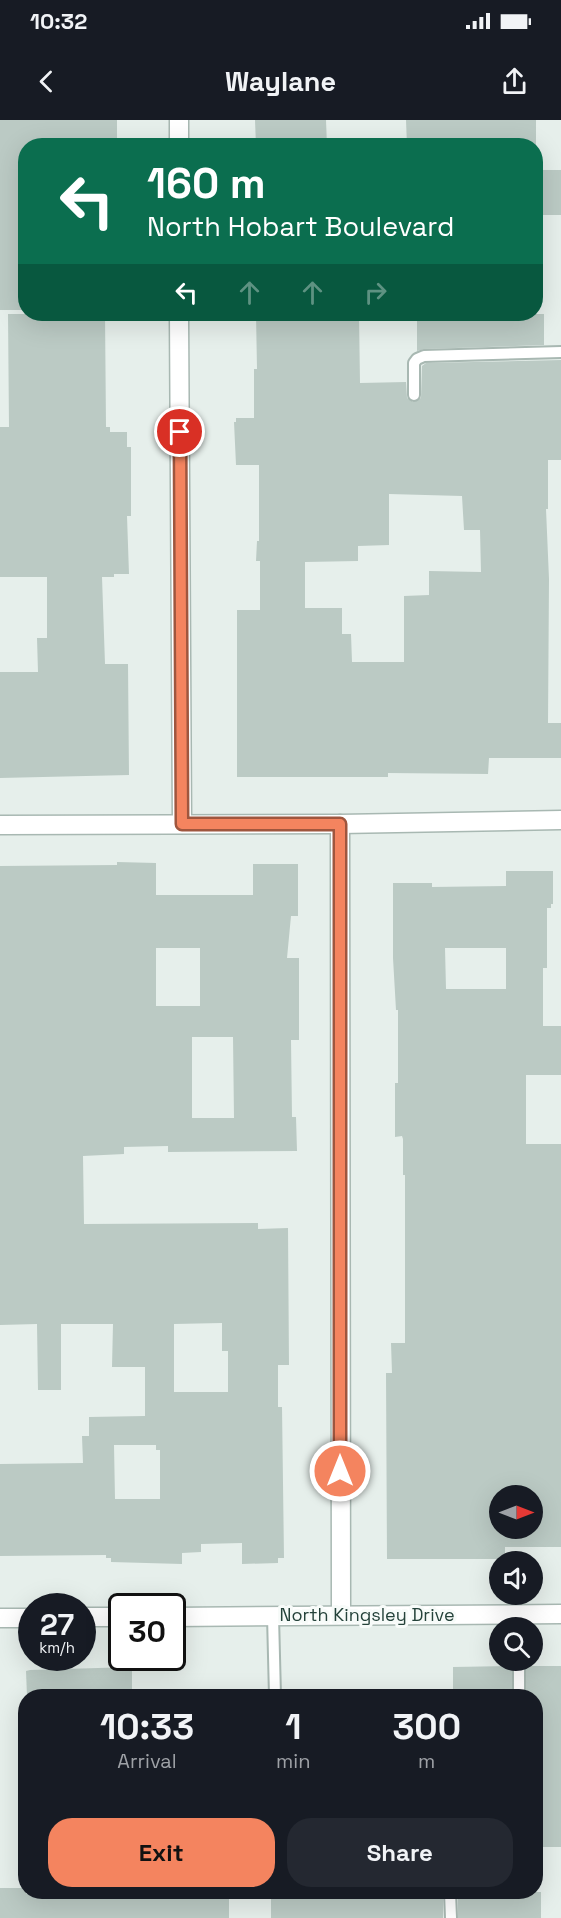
<!DOCTYPE html>
<html lang="en">
<head>
<meta charset="utf-8">
<style>
	body { margin:0; font-family:"Space Grotesk",sans-serif; background:#242831; color:#f1f3f6; height:100vh; display:flex; flex-direction:column; font-size:22px; white-space:nowrap }
	* { box-sizing:border-box; margin:0 }
	p { font-size:20px; color:#9ea1a6 }
	.icon { flex:none; width:33px; height:33px; fill:none; stroke:currentColor; stroke-width:2; stroke-linecap:round; stroke-linejoin:round }
	.map { position:relative; flex:1; overflow:hidden }
	.details { position:absolute; left:18px; top:1569px; width:525px; height:210px; display:flex; flex-direction:column; background:#171b24; border-radius:24px; box-shadow:0 6px 24px #0002 }
	.details>* { flex:none }
	.guide { position:absolute; left:18px; top:18px; width:525px; height:183px; border-radius:24px; box-shadow:0 6px 24px #0002; background:#0b6e4f; color:#fff; overflow:hidden }
	.needle { width:39px; rotate:90deg }
	.controls { position:absolute; left:489px; top:1365px; display:grid; gap:12px }
	.controls a { display:grid; place-items:center; width:54px; height:54px; border-radius:50%; background:#171b24; box-shadow:0 6px 24px #0002; font-size:30px }
	.speed { position:absolute; left:18px; top:1473px; display:flex; gap:12px; font-size:30px; font-weight:700; text-align:center }
	.speed>* { display:grid; place-content:center; width:78px; height:78px; border-radius:50%; background:#171b24; box-shadow:0 6px 24px #0002; line-height:1 }
	.speed small { font-size:15px; font-weight:400 }
	.speed .limit { border:3px solid #111; border-radius:9px; background:#fff; color:#111 }
	.pin { position:absolute; display:grid; place-items:center; width:51px; height:51px; color:#fff; margin:-26px; border:3px solid #fff; border-radius:50%; box-shadow:0 2px 6px #0007 }
	.me { position:absolute; width:66px; margin:-33px; rotate:0deg; stroke-linejoin:round; filter:drop-shadow(0 0 4px #0008) }
	.turn { display:flex; align-items:center; gap:21px; height:126px; padding:0 30px; font-size:27px }
	.turn .icon { width:78px; height:78px; stroke-width:2.5 }
	.turn b { display:block; font-size:42px; line-height:51px }
	.lanes { display:flex; align-items:center; height:57px; padding:0 30px; background:#0003; justify-content:center; gap:30px; direction:ltr }
	.lanes .off { opacity:.35 }
	.eta { display:flex; justify-content:space-evenly; align-items:center; height:102px; text-align:center }
	.eta b { font-size:36px; font-weight:700; line-height:42px }
	.cta { display:flex; gap:12px; margin-top:auto; padding:12px 30px }
	.cta a { flex:1; height:69px; border-radius:24px; background:#f4845f; color:#111; font-size:24px; font-weight:700; line-height:69px; text-align:center }
	.cta a+a { background:#242831; color:#f1f3f6 }
	.status { display:flex; justify-content:space-between; align-items:center; height:42px; padding:0 30px; background:#171b24; direction:ltr }
	.status svg { height:16px; fill:currentColor }
	header { display:flex; justify-content:space-between; align-items:center; height:78px; padding:0 30px; background:#171b24; font-size:27px; font-weight:700 }
	.map>svg:first-child { display:block }
	.building { fill:#bbcac4; fill-rule:evenodd }
	.lines { fill:none; stroke-linecap:round; stroke-linejoin:round }
	.lane-casing { stroke:#a8b8b2; stroke-width:14 }
	.street-casing { stroke:#a8b8b2; stroke-width:21 }
	.lane { stroke:#fff; stroke-width:10 }
	.street { stroke:#fff; stroke-width:18 }
	.route-casing { stroke:#9f563e; stroke-width:15 }
	.route { stroke:#f4845f; stroke-width:10 }
	.labels { text-anchor:middle; stroke-width:6; stroke-linejoin:round; paint-order:stroke }
	.street-label { font-size:18px; fill:#24423a; stroke:#f7fbf9 }
</style>
</head>
<body>
<div class="status"><b>10:32</b><svg viewBox="0 0 49 12"><path d="M0 12V9h3v3zM5 12V6h3v6zM10 12V3h3v9zM15 12V0h3v12zM26 1h20v11H26zM47 4h2v5h-2z"/></svg></div>
<header><svg class="icon" aria-label="back" viewBox="0 0 24 24"><path d="M15 5l-7 7 7 7"/></svg>Waylane<svg class="icon" aria-label="share" viewBox="0 0 24 24"><path d="M12 15V3M7 8l5-5 5 5M5 13v7h14v-7"/></svg></header>
<div class="map">
<svg width="561" height="1798" viewBox="0 0 561 1798">
	<rect width="100%" height="100%" fill="#e6efeb"/>
	<!-- building -->
	<g class="building">
		<path d="M0 0H117V26H26V190H0Z"/>
		<path d="M255 0H326L327 26H256Z"/>
		<path d="M406 0H536V26H407Z"/>
		<rect x="536" y="50" width="25" height="45"/>
		<path d="M8 194H105L106 307H110V312H127V327H131V396H127L129 454H114V457H102L105 544H128L129 655 0 658V552H38L37 518H47V457H0V307H9Z"/>
		<path d="M256 194H359L360 263 406 262 407 278 413 282 421 278 422 246 426 243 561 240V340H548V389H546L549 459 548 603H561V638H489L488 654 388 653V657H237V490H260V441H256L257 421H259V345H236L234 302H236V298H254V249H257ZM389 374 462 376 464 410H480L481 452 429 451V475L404 476V542H352L351 514H342V488H305V442L358 441V426L389 425Z"/>
		<path d="M493 194H544V225L424 229 417 231V195H493Z"/>
		<path d="M117 742 156 743V775H253V744H298V796H291L287 838H299V920H291L292 997H296L297 1031 168 1032V1026L124 1027V1034L83 1036 84 1104 258 1103V1109L288 1108 289 1245H278V1287H282L284 1438H278V1443L242 1444V1423L201 1424V1432L182 1433V1444L111 1442V1438H106V1435L0 1436V1344L83 1343 82 1316H89V1297L145 1296V1247H112L113 1204H61V1270H38L37 1204 0 1205V746L117 745ZM156 828H200V886H156ZM192 917H233L234 998H192ZM222 1203V1231H228V1272H174V1204ZM114 1325H156V1330H160V1379H115Z"/>
		<path d="M506 751H553V784H551V788H547V848H543V906H561V955H526V1024H561V1427H505V1439H387L386 1253H392L391 1223H405V1055H403V1019L402 1016 395 1017V963H398V890H396L393 838V763H432V767L506 766ZM445 828H506V869H446ZM500 1376H532V1408H500Z"/>
		<path d="M512 1546V1576H453V1547Z"/>
		<path d="M526 1546H561V1727H536V1576H526Z"/>
		<path d="M132 1547V1576H27L26 1551 30 1550Z"/>
		<path d="M0 1768H26V1774L229 1772V1798H0Z"/>
		<rect x="271" y="1772" width="172" height="26"/>
		<rect x="458" y="1772" width="83" height="26"/>
	</g>
	<g class="lines">
		<!-- lane casing -->
		<g class="lane-casing">
			<g id="lane">
				<path d="M414 275V243L417 239 424 236 561 232"/>
				<path d="M517 1495V1508"/>
				<path d="M273 1496 275 1576"/>
				<path d="M519 1540V1576"/>
				<path d="M450 1772 451 1798"/>
			</g>
		</g>
		<!-- street casing -->
		<g class="street-casing">
			<g id="street">
				<path d="M179 0V26"/>
				<path d="M179 194 182 704"/>
				<path d="M340 704 341 1494"/>
				<path d="M0 705 340 704 561 700"/>
				<path d="M82 1497H122"/>
				<path d="M172 1497 561 1494"/>
				<path d="M0 1498H32"/>
			</g>
		</g>
		<!-- lane -->
		<use href="#lane" class="lane"/>
		<!-- street -->
		<use href="#street" class="street"/>
	</g>
	<g class="lines">
		<!-- route casing -->
		<g class="route-casing">
			<path id="route" d="M180 312 182 704H340V1351"/>
		</g>
		<!-- route -->
		<use href="#route" class="route"/>
	</g>
	<g class="labels">
		<!-- street labels -->
		<g class="street-label">
			<text x="367" y="1501">North Kingsley Drive</text>
		</g>
	</g>
</svg>
<div class="controls">
<a><svg class="needle" viewBox="-14 -14 28 28"><path d="M0-13l5 13h-10z" fill="#e53935"/><path d="M0 13l5-13h-10z" fill="#9ea1a6"/></svg></a>
<a><svg class="icon" aria-label="sound" viewBox="0 0 24 24"><path d="M4 9h4l5-4v14l-5-4H4zM17 9q2 3 0 6"/></svg></a>
<a><svg class="icon" aria-label="search" viewBox="0 0 24 24"><circle cx="10" cy="10" r="6"/><path d="M15 15l6 6"/></svg></a>
</div>
<div class="speed"><div>27<small>km/h</small></div><div class="limit">30</div></div>
<div class="pin" style="left:180px;top:312px;background:#d93025"><svg class="icon" aria-label="arrive" viewBox="0 0 24 24"><path d="M6 21V4h12l-3 4 3 4H6"/></svg></div>
<svg class="me" style="left:340px;top:1351px" viewBox="-20 -20 40 40"><circle r="17" fill="#f4845f" stroke="#fff" stroke-width="3"/><path d="M0-11L8 9 0 5-8 9z" fill="#fff"/></svg>
<div class="guide">
<div class="turn"><svg class="icon" aria-label="left" viewBox="0 0 24 24"><path d="M17 20v-9H6M10 6l-5 5 5 5"/></svg><div><b>160 m</b>North Hobart Boulevard</div></div>
<div class="lanes"><svg class="icon" aria-label="left" viewBox="0 0 24 24"><path d="M17 20v-9H6M10 6l-5 5 5 5"/></svg><svg class="icon off" aria-label="ahead" viewBox="0 0 24 24"><path d="M12 20V5M6 11l6-6 6 6"/></svg><svg class="icon off" aria-label="ahead" viewBox="0 0 24 24"><path d="M12 20V5M6 11l6-6 6 6"/></svg><svg class="icon off" aria-label="right" viewBox="0 0 24 24"><path d="M7 20v-9h11M14 6l5 5-5 5"/></svg></div>
</div>
<section class="details">
<div class="eta">
<div><b>10:33</b><p>Arrival</p></div>
<div><b>1</b><p>min</p></div>
<div><b>300</b><p>m</p></div>
</div>
<div class="cta"><a>Exit</a><a>Share</a></div>
</section>
</div>
</body>
</html>
